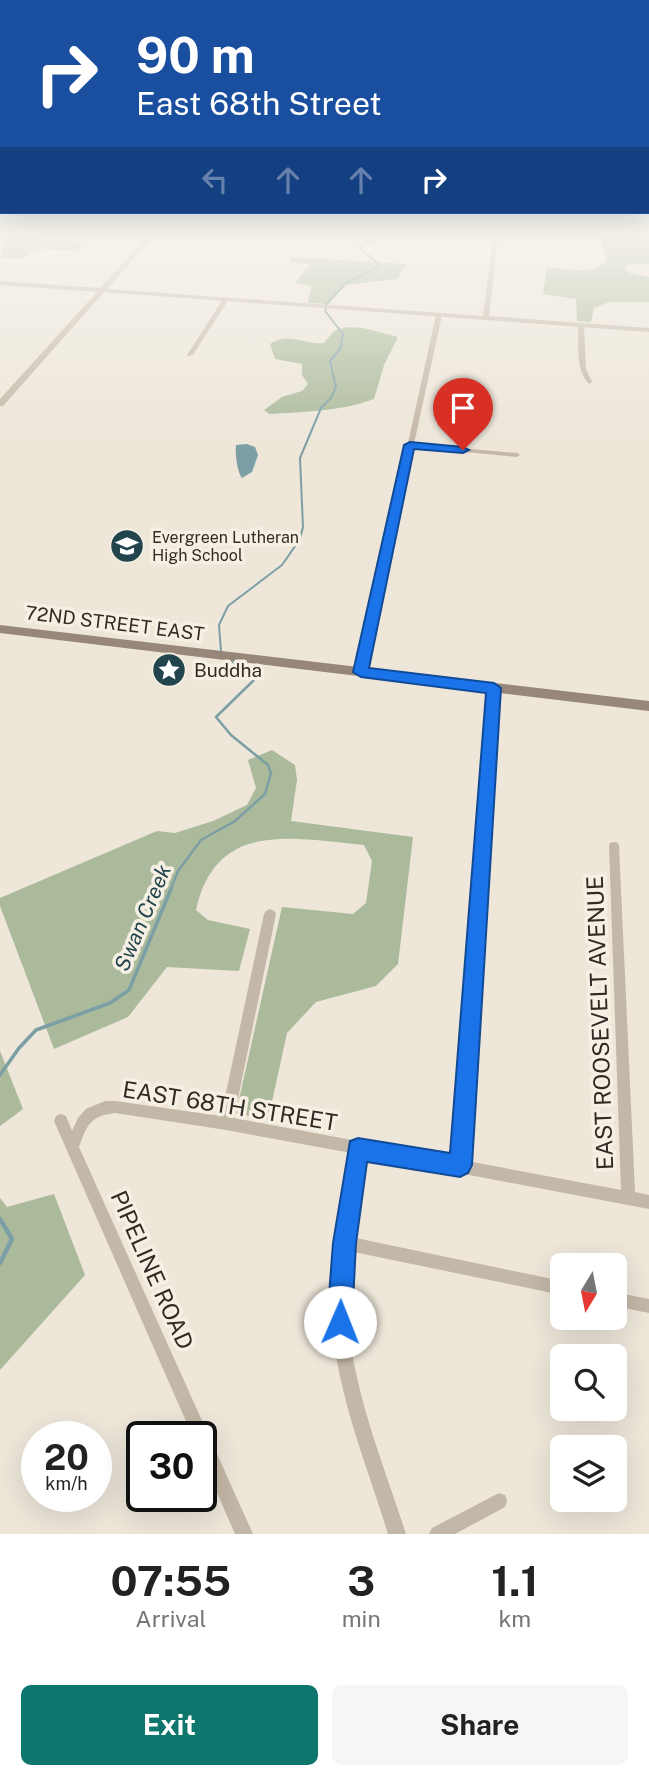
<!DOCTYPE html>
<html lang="en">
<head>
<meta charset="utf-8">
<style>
	body { margin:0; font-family:"Public Sans",sans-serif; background:#f6f6f6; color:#222; height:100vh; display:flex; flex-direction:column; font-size:26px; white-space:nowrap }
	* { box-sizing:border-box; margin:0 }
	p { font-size:23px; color:#767676 }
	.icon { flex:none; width:38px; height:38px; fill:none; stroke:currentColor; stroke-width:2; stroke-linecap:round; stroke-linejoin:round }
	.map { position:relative; height:1534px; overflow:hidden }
	.panel { display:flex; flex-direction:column; background:#fff; flex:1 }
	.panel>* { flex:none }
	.hud { position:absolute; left:0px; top:0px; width:649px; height:214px; box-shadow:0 7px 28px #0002; background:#1a4fa0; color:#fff; overflow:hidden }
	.needle { width:46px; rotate:190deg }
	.fabs { position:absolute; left:550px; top:1253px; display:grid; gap:14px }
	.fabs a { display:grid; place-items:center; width:77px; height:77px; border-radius:10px; background:#fff; box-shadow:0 7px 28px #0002; font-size:35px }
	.speed { position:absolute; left:21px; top:1421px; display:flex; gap:14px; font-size:35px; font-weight:700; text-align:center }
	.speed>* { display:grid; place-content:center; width:91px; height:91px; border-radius:50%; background:#fff; box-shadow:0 7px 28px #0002; line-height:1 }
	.speed small { font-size:18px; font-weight:400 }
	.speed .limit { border:4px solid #111; border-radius:10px; background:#fff; color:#111 }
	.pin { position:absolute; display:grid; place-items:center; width:60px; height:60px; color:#fff; margin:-72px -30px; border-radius:50% 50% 50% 0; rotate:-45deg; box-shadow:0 0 7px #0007 }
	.pin .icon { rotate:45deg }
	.me { position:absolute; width:77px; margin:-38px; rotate:1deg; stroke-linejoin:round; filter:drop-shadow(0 0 5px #0008) }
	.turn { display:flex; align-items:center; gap:24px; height:147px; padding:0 21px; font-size:32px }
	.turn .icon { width:91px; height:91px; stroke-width:2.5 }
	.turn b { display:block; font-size:49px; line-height:60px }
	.lanes { display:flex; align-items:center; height:66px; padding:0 21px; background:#0003; justify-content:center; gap:35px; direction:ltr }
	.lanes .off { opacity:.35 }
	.eta { display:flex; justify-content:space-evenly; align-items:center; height:119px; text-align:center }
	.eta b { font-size:42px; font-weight:700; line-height:49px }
	.action { display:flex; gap:14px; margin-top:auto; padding:14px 21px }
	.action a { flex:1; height:80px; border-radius:10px; background:#0f766e; color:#fff; font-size:28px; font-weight:700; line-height:80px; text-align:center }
	.action a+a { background:#f6f6f6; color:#222 }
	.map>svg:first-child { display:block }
	.green { fill:#abba9b }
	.water { fill:#7c9fa6 }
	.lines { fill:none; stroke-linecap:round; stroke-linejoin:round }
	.stream-far3 { stroke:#7c9fa6; stroke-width:2 }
	.stream-far2 { stroke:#7c9fa6; stroke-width:2.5 }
	.stream-far1 { stroke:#7c9fa6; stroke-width:3.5 }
	.stream { stroke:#7c9fa6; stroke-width:4.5 }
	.minor { fill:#c3b7a7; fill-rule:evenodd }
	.tertiary { fill:#c3b7a7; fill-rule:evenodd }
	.secondary { fill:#968779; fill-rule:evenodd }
	.route { fill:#1a73e8; stroke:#114b97; stroke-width:2 }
	.labels { text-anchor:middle; stroke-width:7; stroke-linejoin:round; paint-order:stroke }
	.far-poi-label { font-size:16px; fill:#312b26; stroke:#f6f0e4; text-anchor:start }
	.street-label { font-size:19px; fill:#312b26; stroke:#f6f0e4 }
	.poi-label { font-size:19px; fill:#312b26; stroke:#f6f0e4; text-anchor:start }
	.water-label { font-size:21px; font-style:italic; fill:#22444c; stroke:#f6f0e4 }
	.near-street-label { font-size:23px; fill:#312b26; stroke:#f6f0e4 }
</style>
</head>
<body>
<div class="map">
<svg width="649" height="1534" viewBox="0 0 649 1534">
	<rect width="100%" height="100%" fill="#ede6d9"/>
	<!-- green -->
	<g class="green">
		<path d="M45 229H88L84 234 53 232 43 239 89 243 81 251 37 249 21 259 0 258 2 253 0 230 20 235Z"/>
		<path d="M600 237H649V264L627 265 625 269 629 273 649 277V302H609L594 308 591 322 577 321 576 299 543 294 547 268C570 267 588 278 607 260Z"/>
		<path d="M292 257 407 264 397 279 346 285 327 304 308 303 311 286 295 283 310 264 289 262Z"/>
		<path d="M347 327 363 328 398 337 384 365 374 399C342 411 303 412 269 414L264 410 282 397 302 391 308 384 302 375V364L275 359 270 344C288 331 304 345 324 343L334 331Z"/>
		<path d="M272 750 295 765 297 780 291 821 413 837 398 964 376 986 316 1002 287 1033 268 1120 236 1113 282 907 353 914 366 903 372 861 364 845C292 838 216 820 196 910L208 920 250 929 239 971 167 967 128 1017 54 1049 0 906V898L157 831 175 833 213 821 247 805 256 788 248 760Z"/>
		<path d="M0 1051 23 1109 0 1126Z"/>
		<path d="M54 1194 85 1275 0 1370V1198L7 1207Z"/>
	</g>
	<!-- water -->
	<path class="water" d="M247 444 255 447 258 455 252 472 242 478C237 472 235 453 236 445Z"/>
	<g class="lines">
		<!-- stream-far3 -->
		<g class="stream-far3">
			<path d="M326 305 346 283 381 266 360 248 371 239 373 229"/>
			<path d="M221 651 219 625 228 606 282 565 300 539 303 527 300 458 321 408 331 398 336 387 330 361 340 349 343 334 325 311 326 308"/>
			<path d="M232 661 236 665"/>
		</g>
		<!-- stream-far2 -->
		<path class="stream-far2" d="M170 891 178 871 201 840 235 821 265 794 271 773 268 765 231 735 216 717 254 680 234 663"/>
		<!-- stream-far1 -->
		<path class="stream-far1" d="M0 1075 19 1048 36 1030 110 1003 129 990 171 889"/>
		<!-- stream -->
		<path class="stream" d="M0 1219 12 1239 0 1263"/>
		<!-- minor -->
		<g class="minor">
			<path d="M226 297 229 299 193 355 188 356 187 355 223 299Z"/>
			<path d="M439 313 442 315 414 444 517 453 520 455 517 457 413 447 365 672 361 675 357 672 407 446 406 445 408 443 436 315Z"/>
			<path d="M581 323 584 325 586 369 592 382 589 384C575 370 579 344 578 325Z"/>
			<path d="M494 685 498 688 467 1161 621 1190 609 846 610 843 614 842 618 843 619 846 635 1192 649 1195V1209L364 1155 351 1237 562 1281V1295L349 1251C337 1355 375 1438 406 1534H388C365 1458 331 1382 332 1301 332 1251 343 1202 351 1153L226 1130 115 1113C90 1116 87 1125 79 1147L253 1534H235L201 1456V1437H193L54 1121 56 1116 61 1114 66 1116 72 1131 78 1118 86 1109 105 1101H115L221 1116 264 914 266 911 270 909 274 911 276 914 234 1118 454 1159 490 688Z"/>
			<path d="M614 1292 649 1299V1313L614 1306Z"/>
			<path d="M499 1493 505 1495 507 1501 505 1507 455 1534H429L432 1528Z"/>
		</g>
		<!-- tertiary -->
		<path class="tertiary" d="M154 229H160L107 289 483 316 494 229 595 232 649 231V235L595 236 499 230 489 316 649 328V332L104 292 3 406H0V399L97 292 0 285V281L100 288Z"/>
		<!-- secondary -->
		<path class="secondary" d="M0 625 649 701V711L0 633Z"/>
	</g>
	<!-- sky -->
	<linearGradient id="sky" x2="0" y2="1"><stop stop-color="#7dacce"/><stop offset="0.52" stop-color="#f7f4ee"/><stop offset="1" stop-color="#f7f4ee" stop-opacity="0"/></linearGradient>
	<rect width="649" height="443" fill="url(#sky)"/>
	<!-- route -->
	<path class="route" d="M410 442 463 447 469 450 463 453 414 449 369 668 494 683 501 688 472 1165 468 1173 460 1177 367 1162 356 1243 352 1322 348 1331 340 1334 331 1331 327 1322 333 1243 350 1141 358 1138 450 1153 486 693 361 677 353 672 404 445Z"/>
	<!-- icons -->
	<defs>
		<g id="school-disc" transform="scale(1.75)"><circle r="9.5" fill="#22444c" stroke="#f6f0e4"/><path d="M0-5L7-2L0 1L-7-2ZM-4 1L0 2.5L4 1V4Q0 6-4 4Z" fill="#fff"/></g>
		<g id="sight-disc" transform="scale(1.75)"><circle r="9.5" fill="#22444c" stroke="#f6f0e4"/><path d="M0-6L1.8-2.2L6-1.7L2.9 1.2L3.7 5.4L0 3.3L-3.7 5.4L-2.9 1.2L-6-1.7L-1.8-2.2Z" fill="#fff"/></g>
	</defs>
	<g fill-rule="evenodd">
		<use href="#school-disc" x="127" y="546"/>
		<use href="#sight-disc" x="169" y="670"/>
	</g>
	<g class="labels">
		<!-- far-poi labels -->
		<g class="far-poi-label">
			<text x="152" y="543">Evergreen Lutheran<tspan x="152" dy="18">High School</tspan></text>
		</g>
		<!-- street labels -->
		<g class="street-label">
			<text transform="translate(115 623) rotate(7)" y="7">72ND STREET EAST</text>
		</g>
		<!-- poi labels -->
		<g class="poi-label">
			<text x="194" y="677">Buddha</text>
		</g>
		<!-- water labels -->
		<g class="water-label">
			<text transform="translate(143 918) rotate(-67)" y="7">Swan Creek</text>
		</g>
		<!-- near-street labels -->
		<g class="near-street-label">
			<text transform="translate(600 1023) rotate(-92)" y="8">EAST ROOSEVELT AVENUE</text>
			<text transform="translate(230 1106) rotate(9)" y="8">EAST 68TH STREET</text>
			<text transform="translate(152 1270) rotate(66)" y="8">PIPELINE ROAD</text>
		</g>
	</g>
</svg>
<div class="fabs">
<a><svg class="needle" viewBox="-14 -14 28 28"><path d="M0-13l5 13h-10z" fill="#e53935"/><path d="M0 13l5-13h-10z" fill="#767676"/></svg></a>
<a><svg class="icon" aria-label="search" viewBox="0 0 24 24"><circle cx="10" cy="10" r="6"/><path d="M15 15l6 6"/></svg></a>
<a><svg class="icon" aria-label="layers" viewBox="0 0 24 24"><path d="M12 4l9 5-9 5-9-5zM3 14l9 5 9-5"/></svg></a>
</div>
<div class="speed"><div>20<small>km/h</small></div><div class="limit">30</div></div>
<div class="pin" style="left:463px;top:450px;background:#d93025"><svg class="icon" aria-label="arrive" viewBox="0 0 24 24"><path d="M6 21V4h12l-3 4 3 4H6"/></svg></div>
<svg class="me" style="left:340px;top:1322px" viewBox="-20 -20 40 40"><circle r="19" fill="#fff"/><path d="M0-13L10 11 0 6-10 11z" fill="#1a73e8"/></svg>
<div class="hud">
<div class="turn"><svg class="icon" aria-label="right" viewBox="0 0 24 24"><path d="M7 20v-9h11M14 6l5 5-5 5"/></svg><div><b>90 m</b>East 68th Street</div></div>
<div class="lanes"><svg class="icon off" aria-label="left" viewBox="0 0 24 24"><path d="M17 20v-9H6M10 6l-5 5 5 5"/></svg><svg class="icon off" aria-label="ahead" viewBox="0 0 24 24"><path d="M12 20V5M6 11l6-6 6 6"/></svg><svg class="icon off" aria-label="ahead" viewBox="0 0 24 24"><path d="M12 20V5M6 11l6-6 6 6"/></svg><svg class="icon" aria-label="right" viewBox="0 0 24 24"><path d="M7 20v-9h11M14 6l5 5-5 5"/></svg></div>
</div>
</div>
<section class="panel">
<div class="eta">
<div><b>07:55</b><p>Arrival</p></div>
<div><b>3</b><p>min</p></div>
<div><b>1.1</b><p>km</p></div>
</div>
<div class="action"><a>Exit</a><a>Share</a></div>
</section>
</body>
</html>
